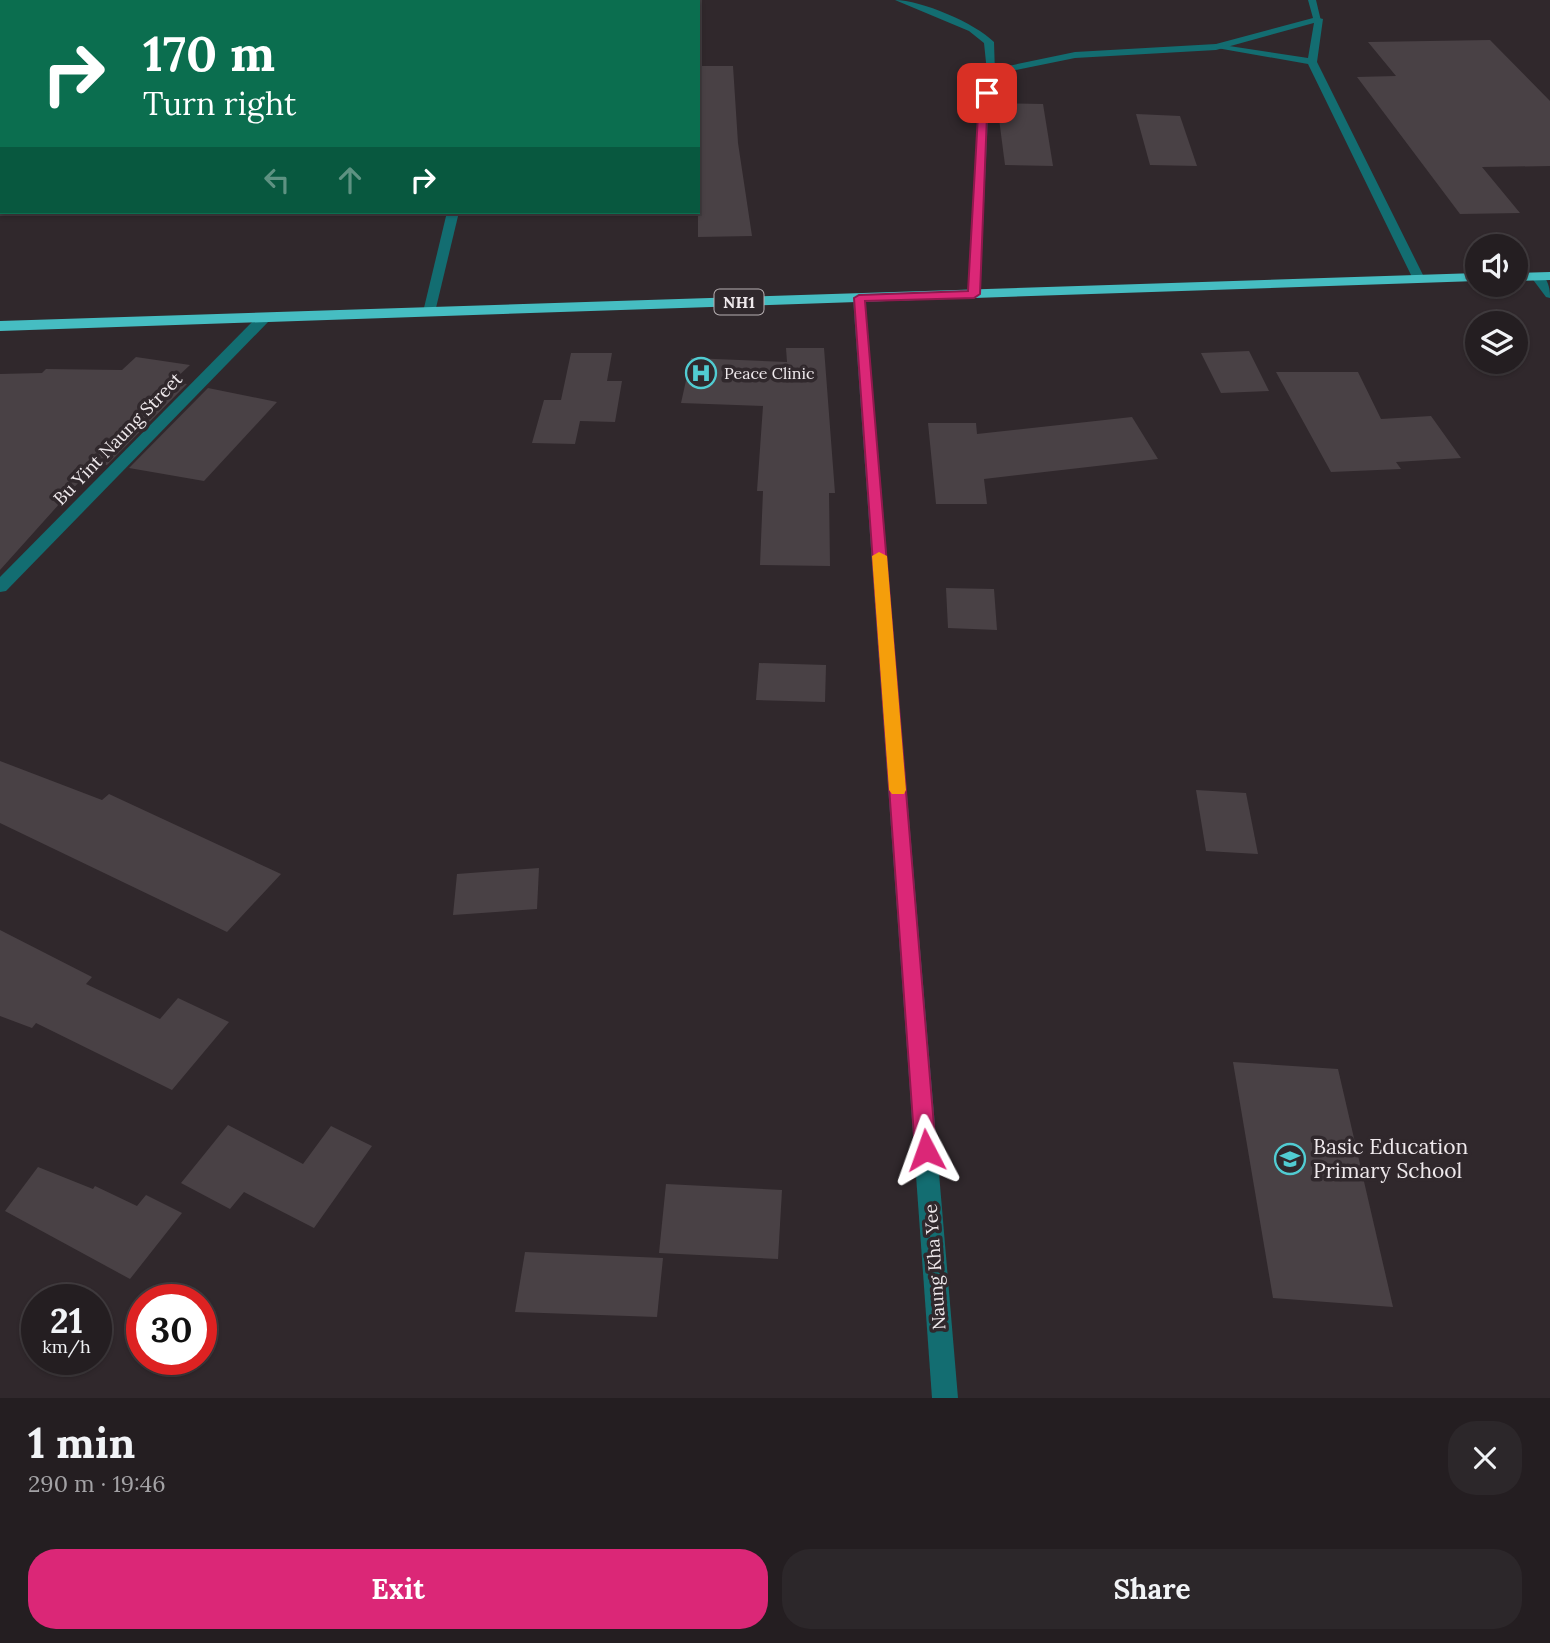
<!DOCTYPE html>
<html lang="en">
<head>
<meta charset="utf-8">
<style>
	body { margin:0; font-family:Lora,serif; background:#2c272a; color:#f1f3f6; height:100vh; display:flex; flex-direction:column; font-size:26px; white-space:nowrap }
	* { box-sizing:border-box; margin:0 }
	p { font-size:23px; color:#a3a2a5 }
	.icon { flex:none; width:38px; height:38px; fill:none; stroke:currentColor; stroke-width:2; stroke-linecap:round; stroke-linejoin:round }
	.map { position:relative; height:1398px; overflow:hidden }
	.sheet { display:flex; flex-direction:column; background:#241e21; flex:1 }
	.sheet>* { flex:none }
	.banner { position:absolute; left:0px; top:0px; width:700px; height:214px; box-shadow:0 2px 5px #0004,0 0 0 2px #413c3f; background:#0b6e4f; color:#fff; overflow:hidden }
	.fabs { position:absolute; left:1465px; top:234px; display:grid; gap:14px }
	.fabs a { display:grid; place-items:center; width:63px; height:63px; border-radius:50%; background:#241e21; box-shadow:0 2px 5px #0004,0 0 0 2px #413c3f; font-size:35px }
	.speed { position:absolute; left:21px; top:1284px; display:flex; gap:14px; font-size:35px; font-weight:700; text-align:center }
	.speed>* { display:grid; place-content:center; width:91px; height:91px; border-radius:50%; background:#241e21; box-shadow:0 2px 5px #0004,0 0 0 2px #413c3f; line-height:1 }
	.speed small { font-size:18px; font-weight:400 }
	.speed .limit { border:10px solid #d22; background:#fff; color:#111 }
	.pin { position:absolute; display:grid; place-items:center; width:60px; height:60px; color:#fff; margin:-30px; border-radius:14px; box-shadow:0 4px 10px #0006 }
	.me { position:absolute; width:77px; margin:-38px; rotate:356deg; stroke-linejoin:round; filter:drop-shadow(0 0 5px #0008) }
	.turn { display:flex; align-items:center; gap:24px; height:147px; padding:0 28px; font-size:32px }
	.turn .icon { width:91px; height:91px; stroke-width:2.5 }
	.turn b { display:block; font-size:49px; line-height:60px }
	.lanes { display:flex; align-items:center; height:66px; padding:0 28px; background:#0003; justify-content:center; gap:35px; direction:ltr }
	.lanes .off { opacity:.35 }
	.round { display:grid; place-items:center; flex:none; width:74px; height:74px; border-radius:28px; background:#2c272a }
	.overview { display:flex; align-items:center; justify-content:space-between; height:119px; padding:0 28px }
	h1 { font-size:42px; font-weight:700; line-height:52px }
	.button { display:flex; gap:14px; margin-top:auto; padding:14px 28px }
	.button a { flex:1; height:80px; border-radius:28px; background:#db2777; color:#fff; font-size:28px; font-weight:700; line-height:80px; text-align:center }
	.button a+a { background:#2c272a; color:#f1f3f6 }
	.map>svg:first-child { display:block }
	.building { fill:#494145 }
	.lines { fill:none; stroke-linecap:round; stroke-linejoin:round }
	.lane { fill:#136d71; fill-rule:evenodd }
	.street { fill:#136d71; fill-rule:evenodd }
	.highway { fill:#46bdc2; fill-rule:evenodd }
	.route { fill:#db2777; stroke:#8e194d; stroke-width:2 }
	.slow { fill:#f59e0b }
	.labels { text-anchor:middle; stroke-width:7; stroke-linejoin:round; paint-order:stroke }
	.shield { fill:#30282c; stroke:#b6afb2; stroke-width:2 }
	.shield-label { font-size:16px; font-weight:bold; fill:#efe9ec }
	.far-poi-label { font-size:16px; fill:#efe9ec; stroke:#30282c; text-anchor:start }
	.street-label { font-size:18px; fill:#efe9ec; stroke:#30282c }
	.near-poi-label { font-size:21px; fill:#efe9ec; stroke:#30282c; text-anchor:start }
</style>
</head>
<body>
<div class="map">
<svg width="1550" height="1398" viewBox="0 0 1550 1398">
	<rect width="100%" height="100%" fill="#30282c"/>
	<!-- building -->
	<g class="building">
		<path d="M1490 40 1550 101V166L1482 167 1520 213 1460 214 1357 77 1396 76 1368 42Z"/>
		<path d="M698 66H733L738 143 752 236 698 237Z"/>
		<path d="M997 103 1043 104 1053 166 1005 165Z"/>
		<path d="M1136 114 1180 116 1197 166 1150 165Z"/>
		<path d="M786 348H824L835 493H829L830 566 760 565 763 491H757L763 406 681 403 691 358 787 362Z"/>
		<path d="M1249 351 1269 391 1221 393 1201 353Z"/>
		<path d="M571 353H612L607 381H622L615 422 580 421 575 444 532 443 544 400H561Z"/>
		<path d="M136 357 190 365 173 381 187 384 107 465 96 463 0 570V374L42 373 46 369 122 370Z"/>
		<path d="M1276 372H1358L1381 419 1431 416 1461 458 1396 462 1401 469 1331 472Z"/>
		<path d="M208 388 277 402 204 481 129 468Z"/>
		<path d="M1132 417 1158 459 984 479 987 504H936L928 423H976L977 434Z"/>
		<path d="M946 588 994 589 997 630 948 628Z"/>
		<path d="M759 663 826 665 825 702 756 700Z"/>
		<path d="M0 761 102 800 109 794 281 874 227 932 0 823Z"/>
		<path d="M1196 790 1246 793 1258 854 1206 851Z"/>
		<path d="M539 868 537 909 453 915 457 874Z"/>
		<path d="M0 930 92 977 86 984 160 1019 178 998 229 1022 172 1090 36 1023 32 1028 0 1016Z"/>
		<path d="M1233 1062 1338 1069 1393 1307 1273 1298Z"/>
		<path d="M228 1125 303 1164 331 1126 372 1146 314 1228 244 1192 230 1209 181 1183Z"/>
		<path d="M38 1167 93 1189 95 1186 137 1206 146 1195 182 1213 130 1279 5 1211Z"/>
		<path d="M666 1184 782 1190 778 1259 659 1253Z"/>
		<path d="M525 1252 663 1258 657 1317 515 1312Z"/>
	</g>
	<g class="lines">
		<!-- lane -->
		<g class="lane">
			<path d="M191 0H199L190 2Z"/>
			<path d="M1308 0H1316L1321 21 1216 50 1075 58 996 74 988 115 980 294 978 297H970L978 115 989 70 1075 52 1216 44 1313 18Z"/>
			<path d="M1537 273C1548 276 1550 288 1550 298L1546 297 1531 277Z"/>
			<path d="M264 314 269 315V321L6 591 0 592V577L259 315Z"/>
		</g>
		<!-- street -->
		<g class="street">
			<path d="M516 0H524L515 2Z"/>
			<path d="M895 0C921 0 975 23 994 42L995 74 987 72 984 43 969 31Z"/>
			<path d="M1315 17 1323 19 1317 62 1424 277 1422 280 1412 277 1308 64 1211 47 1216 44 1308 58Z"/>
			<path d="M447 212H459L435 312 429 316 423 312Z"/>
			<path d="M859 294 865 298 958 1398H932L853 298Z"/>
		</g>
		<!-- highway -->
		<g class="highway">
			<path d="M1550 272V280L1516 281V273Z"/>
			<path d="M1477 273V281L0 331V321Z"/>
		</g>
	</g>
	<!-- route -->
	<path class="route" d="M987 91 992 93 987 115 980 294 974 298 865 301 936 1150 933 1157 926 1160 918 1157 915 1150 854 298 859 295 968 291 978 115 983 93Z"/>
	<!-- slow -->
	<path class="slow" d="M879 552 887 556 906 790 904 794H892L889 790 872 556Z"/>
	<!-- icons -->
	<defs>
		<g id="hospital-ring" transform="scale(1.575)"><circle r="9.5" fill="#30282c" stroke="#51ccd2" stroke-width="1.5"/><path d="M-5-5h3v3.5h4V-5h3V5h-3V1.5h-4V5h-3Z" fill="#51ccd2"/></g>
		<g id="school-ring" transform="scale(1.575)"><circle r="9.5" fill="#30282c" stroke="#51ccd2" stroke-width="1.5"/><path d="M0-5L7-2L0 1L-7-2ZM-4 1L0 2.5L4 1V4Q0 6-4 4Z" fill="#51ccd2"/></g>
	</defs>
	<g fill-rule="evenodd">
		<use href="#hospital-ring" x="701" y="373"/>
		<use href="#school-ring" x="1290" y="1159"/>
	</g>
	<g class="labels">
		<!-- shield labels -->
		<rect class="shield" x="714.5" y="289.5" width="49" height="25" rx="5"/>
		<g class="shield-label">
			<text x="739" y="308">NH1</text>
		</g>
		<!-- far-poi labels -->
		<g class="far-poi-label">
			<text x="724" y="379">Peace Clinic</text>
		</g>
		<!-- street labels -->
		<g class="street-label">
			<text transform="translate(118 439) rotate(-46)" y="6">Bu Yint Naung Street</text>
			<text transform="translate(935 1267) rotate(-94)" y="6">Naung Kha Yee</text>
		</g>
		<!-- near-poi labels -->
		<g class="near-poi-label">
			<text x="1313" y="1154">Basic Education<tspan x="1313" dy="24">Primary School</tspan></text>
		</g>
	</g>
</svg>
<div class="fabs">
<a><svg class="icon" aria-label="sound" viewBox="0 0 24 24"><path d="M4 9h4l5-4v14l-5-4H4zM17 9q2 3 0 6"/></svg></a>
<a><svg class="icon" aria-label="layers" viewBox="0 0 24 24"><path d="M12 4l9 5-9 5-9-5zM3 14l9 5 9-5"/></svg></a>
</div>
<div class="speed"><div>21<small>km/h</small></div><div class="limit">30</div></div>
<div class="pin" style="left:987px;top:93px;background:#d93025"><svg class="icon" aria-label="arrive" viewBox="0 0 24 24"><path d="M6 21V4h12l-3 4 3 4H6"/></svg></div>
<svg class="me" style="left:926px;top:1150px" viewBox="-20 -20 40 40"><path d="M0-17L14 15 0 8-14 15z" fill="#db2777" stroke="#fff" stroke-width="4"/></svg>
<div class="banner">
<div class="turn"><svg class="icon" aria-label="right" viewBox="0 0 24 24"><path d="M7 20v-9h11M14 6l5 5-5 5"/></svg><div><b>170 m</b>Turn right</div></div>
<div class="lanes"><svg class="icon off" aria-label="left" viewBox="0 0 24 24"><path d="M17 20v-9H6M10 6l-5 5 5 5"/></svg><svg class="icon off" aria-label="ahead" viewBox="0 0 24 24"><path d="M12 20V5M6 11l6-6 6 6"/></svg><svg class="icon" aria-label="right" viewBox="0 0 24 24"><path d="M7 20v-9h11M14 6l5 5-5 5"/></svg></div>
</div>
</div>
<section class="sheet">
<div class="overview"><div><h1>1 min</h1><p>290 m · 19:46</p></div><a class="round"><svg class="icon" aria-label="close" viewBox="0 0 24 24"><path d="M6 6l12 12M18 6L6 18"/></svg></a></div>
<div class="button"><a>Exit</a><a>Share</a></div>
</section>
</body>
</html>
